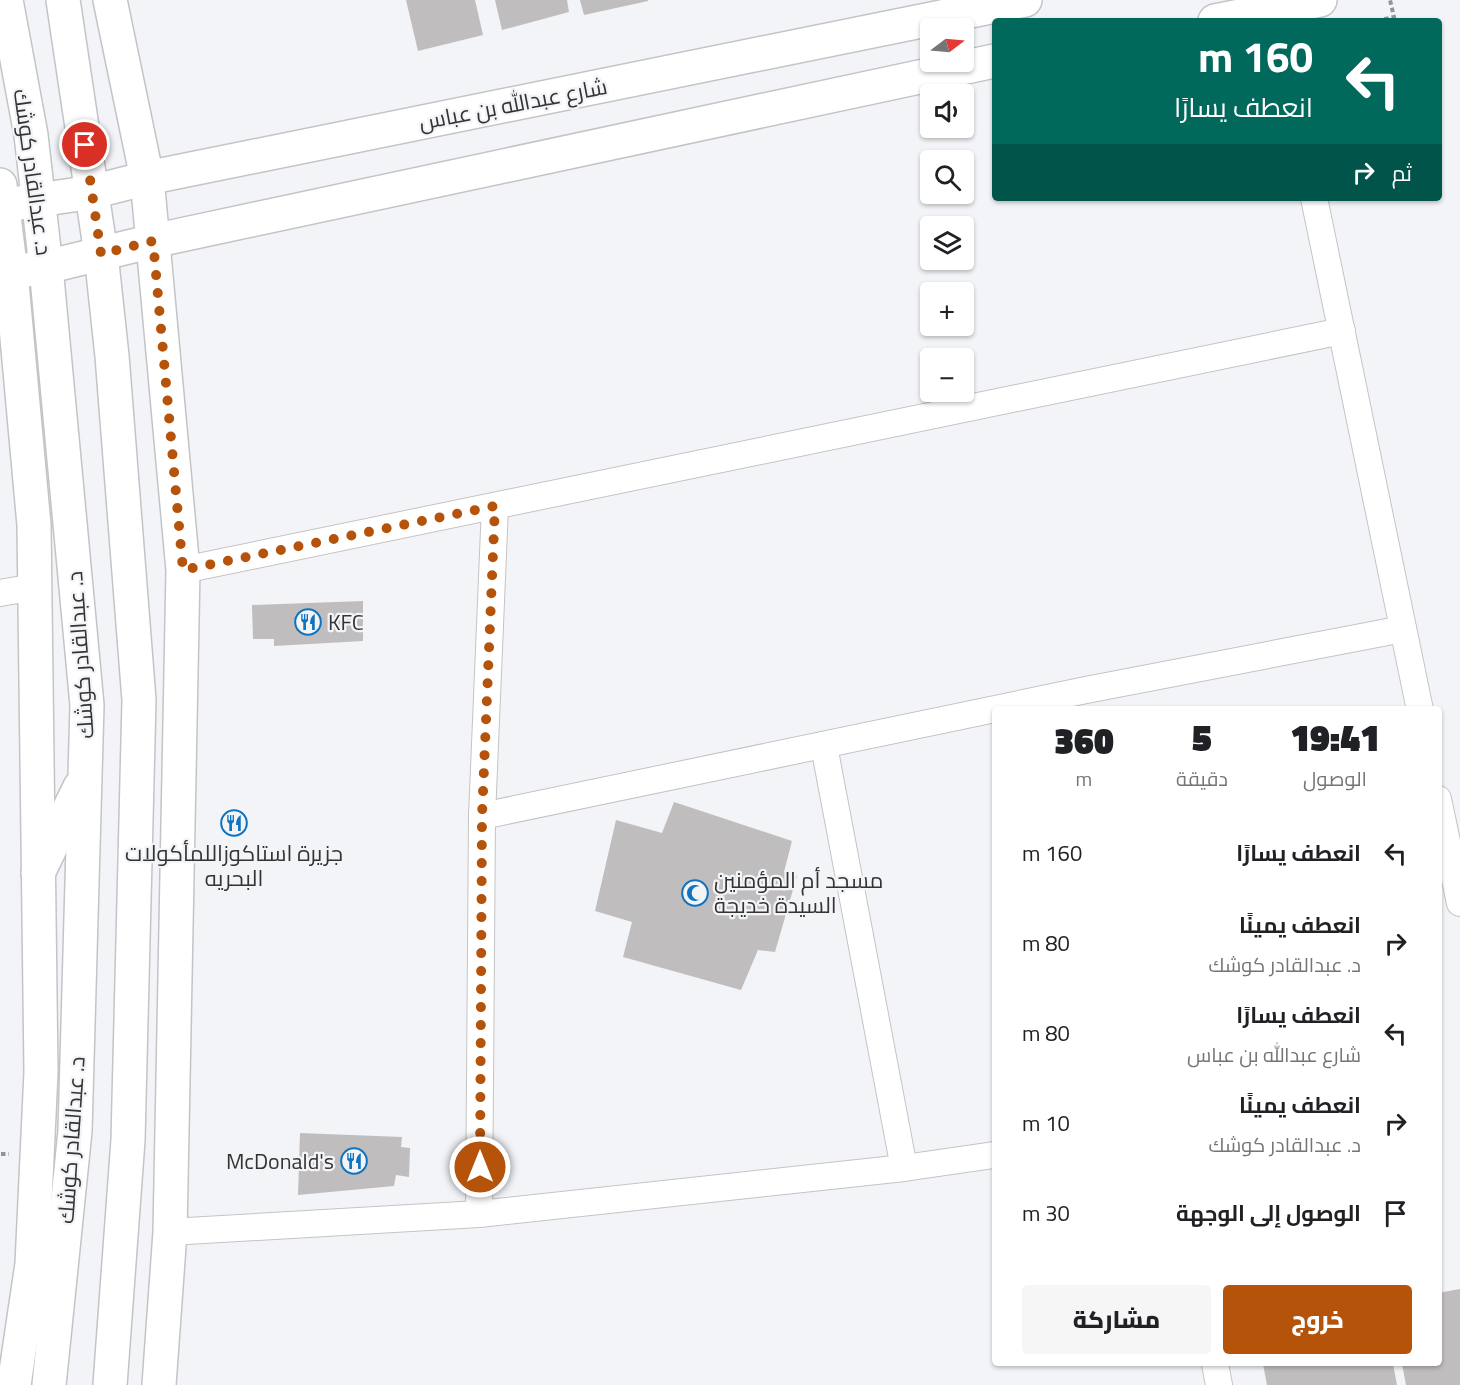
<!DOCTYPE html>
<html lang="ar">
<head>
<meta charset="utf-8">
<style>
	body { margin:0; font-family:"Titillium Web",Cairo,sans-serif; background:#f6f6f6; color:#202124; direction:rtl; height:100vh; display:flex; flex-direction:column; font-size:22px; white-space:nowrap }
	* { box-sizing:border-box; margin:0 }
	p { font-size:20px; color:#757577 }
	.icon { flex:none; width:33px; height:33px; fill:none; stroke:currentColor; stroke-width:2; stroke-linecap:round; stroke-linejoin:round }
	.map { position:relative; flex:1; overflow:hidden; direction:ltr }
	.side { position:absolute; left:992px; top:706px; width:450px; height:660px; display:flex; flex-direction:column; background:#fff; border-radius:6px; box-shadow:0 2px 4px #0004; direction:rtl }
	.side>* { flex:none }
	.top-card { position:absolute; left:992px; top:18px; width:450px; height:183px; border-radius:6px; box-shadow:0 2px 4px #0004; direction:rtl; background:#00695c; color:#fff; overflow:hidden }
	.needle { width:39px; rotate:74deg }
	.fabs { position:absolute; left:920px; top:18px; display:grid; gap:12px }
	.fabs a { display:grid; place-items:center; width:54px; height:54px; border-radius:6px; background:#fff; box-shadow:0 2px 4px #0004; font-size:30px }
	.pin { position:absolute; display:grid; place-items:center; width:51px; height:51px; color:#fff; margin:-26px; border:3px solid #fff; border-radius:50%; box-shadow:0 2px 6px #0007 }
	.me { position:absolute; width:66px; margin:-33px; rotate:0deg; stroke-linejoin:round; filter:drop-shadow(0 0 4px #0008) }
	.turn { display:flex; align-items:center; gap:21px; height:126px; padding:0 30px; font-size:27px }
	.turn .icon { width:78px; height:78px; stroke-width:2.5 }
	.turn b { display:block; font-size:42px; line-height:51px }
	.then { display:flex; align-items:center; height:57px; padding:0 30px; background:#0003; gap:12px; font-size:22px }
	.eta { display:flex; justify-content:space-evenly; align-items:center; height:102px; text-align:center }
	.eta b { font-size:36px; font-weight:800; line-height:42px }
	.primary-button { display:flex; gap:12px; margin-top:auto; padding:12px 30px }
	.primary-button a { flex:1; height:69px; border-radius:6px; background:#b45309; color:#fff; font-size:24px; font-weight:800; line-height:69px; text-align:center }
	.primary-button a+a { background:#f6f6f6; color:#202124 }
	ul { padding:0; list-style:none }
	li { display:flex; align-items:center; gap:18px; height:90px; padding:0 30px }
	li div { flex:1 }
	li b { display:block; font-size:22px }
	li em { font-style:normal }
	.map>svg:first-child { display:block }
	.building { fill:#c0bdbf }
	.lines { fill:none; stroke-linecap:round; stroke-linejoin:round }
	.street-casing { stroke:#c4c4c7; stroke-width:28 }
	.secondary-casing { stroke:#c4c4c7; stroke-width:36 }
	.primary-casing { stroke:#c4c4c7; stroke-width:36 }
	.path { stroke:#949497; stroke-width:4; stroke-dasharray:4.5 3; stroke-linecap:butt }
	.street { stroke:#fff; stroke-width:26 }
	.secondary { stroke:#fff; stroke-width:33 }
	.primary { stroke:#fff; stroke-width:33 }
	.route { stroke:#b45309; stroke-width:10; stroke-dasharray:0 18 }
	.labels { text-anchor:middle; stroke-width:4.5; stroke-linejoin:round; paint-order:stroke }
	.street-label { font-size:22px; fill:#343435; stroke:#f3f4f7 }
	.poi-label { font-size:22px; fill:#343435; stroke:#f3f4f7; text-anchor:start }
</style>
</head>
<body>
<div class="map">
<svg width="1460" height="1385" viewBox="0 0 1460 1385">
	<rect width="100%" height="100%" fill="#f3f4f7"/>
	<!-- building -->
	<g class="building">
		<path d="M406 0H475L483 35 418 51Z"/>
		<path d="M495 0H567L569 12 502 30Z"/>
		<path d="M580 0H648V1L584 15Z"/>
		<path d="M363 601V641L274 646V639H253L252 605Z"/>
		<path d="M674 802 792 841 784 872 797 876 775 952 758 950 741 990 623 957 632 922 595 911 616 820 662 833Z"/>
		<path d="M300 1133 402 1137 401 1147 410 1148 409 1177 396 1175 394 1186 298 1195Z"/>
		<path d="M1460 1289V1385H1406L1402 1364H1438V1293Z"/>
		<path d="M1263 1364H1393L1397 1385H1267Z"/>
	</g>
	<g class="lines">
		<!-- street casing -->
		<g class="street-casing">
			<g id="street">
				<path d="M1314 198 1420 710"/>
				<path d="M183 570 1342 331"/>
				<path d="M0 593 35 587"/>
				<path d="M824 746 904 1168"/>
				<path d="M1438 799 1460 903"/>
				<path d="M482 816 1086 690 1403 629"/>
				<path d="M479 1214 482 816 495 506"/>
				<path d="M170 1232 479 1214 904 1168 994 1155"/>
				<path d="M1215 1364 1219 1385"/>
			</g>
		</g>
		<!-- secondary casing -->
		<g class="secondary-casing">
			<g id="secondary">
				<path d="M110 0 147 178 183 570 170 1232 159 1385"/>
				<path d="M0 185 11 272 34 525 41 1072 32 1264 14 1385"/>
			</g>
		</g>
		<!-- primary casing -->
		<g class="primary-casing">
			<g id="primary">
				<path d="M6 0 31 135 46 267 87 705 75 1131 49 1385"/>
				<path d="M63 0 101 254 112 356 139 700 128 1140 110 1385"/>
				<path d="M1215 21 1320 0"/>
				<path d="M0 206 92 192 147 178 1025 0"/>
				<path d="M0 274 46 267 153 241 994 61"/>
				<path d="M38 873 80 787"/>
			</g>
		</g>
		<!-- path -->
		<g class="path">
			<path d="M1377 21 1394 17 1390 0"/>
			<path d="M1 1154H9"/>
		</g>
		<!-- street -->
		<use href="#street" class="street"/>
		<!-- secondary -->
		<use href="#secondary" class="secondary"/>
		<!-- primary -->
		<use href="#primary" class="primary"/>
	</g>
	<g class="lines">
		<!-- route -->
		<path class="route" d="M85 145 101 254 153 241 183 570 495 506 482 816 480 1167"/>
	</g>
	<!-- icons -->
	<defs>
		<g id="restaurant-ring" transform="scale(1.35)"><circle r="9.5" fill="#f3f4f7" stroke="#1073bf" stroke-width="1.5"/><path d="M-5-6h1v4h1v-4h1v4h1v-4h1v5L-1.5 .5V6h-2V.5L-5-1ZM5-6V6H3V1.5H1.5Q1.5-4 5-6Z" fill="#1073bf"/></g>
		<g id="mosque-ring" transform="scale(1.35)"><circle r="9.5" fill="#f3f4f7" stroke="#1073bf" stroke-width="1.5"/><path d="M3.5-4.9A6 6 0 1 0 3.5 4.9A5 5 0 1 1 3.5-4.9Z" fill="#1073bf"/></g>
	</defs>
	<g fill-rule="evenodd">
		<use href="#restaurant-ring" x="308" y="622"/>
		<use href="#restaurant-ring" x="234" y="823"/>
		<use href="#mosque-ring" x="695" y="893"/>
		<use href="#restaurant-ring" x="354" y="1161"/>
	</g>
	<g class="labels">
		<!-- street labels -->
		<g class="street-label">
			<text transform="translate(513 104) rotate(-11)" y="8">شارع عبدالله بن عباس</text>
			<text transform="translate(33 172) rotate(82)" y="8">د. عبدالقادر كوشك</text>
			<text transform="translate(80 655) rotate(-94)" y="8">د. عبدالقادر كوشك</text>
			<text transform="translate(71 1140) rotate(-86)" y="8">د. عبدالقادر كوشك</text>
		</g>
		<!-- poi labels -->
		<g class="poi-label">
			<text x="328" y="630">KFC</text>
			<text x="234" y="861" text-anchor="middle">جزيرة استاكوزاللمأكولات<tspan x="234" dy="25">البحريه</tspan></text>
			<text x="714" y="888">مسجد أم المؤمنين<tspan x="714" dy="25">السيدة خديجة</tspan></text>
			<text x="334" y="1169" text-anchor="end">McDonald's</text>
		</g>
	</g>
</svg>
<div class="fabs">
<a><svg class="needle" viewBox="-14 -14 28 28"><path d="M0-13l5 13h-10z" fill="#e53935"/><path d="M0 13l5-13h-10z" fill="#757577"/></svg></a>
<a><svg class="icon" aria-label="sound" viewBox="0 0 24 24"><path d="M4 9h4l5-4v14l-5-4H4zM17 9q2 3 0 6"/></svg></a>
<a><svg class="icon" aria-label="search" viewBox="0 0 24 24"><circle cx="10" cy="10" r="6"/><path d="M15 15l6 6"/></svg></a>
<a><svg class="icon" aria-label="layers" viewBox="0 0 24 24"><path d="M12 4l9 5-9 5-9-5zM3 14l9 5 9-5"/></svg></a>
<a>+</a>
<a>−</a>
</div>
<div class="pin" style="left:85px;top:145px;background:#d93025"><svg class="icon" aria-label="arrive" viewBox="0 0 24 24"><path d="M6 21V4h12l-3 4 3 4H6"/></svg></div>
<svg class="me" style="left:480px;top:1167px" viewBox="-20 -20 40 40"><circle r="17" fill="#b45309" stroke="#fff" stroke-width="3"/><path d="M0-11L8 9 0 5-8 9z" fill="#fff"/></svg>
<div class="top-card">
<div class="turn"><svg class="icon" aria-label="left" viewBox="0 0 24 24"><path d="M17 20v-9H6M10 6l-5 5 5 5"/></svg><div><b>160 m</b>انعطف يسارًا</div></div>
<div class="then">ثم<svg class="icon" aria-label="right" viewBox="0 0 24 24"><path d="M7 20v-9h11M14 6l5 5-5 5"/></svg></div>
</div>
<section class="side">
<div class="eta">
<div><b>19:41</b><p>الوصول</p></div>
<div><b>5</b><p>دقيقة</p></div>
<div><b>360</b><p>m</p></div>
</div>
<ul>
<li><svg class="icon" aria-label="left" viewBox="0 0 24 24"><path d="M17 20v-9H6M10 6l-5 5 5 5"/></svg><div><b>انعطف يسارًا</b></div><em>160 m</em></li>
<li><svg class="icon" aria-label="right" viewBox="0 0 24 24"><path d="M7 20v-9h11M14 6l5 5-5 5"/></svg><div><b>انعطف يمينًا</b><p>د. عبدالقادر كوشك</p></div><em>80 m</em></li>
<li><svg class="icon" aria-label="left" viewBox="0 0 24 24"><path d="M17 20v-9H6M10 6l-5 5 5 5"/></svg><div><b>انعطف يسارًا</b><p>شارع عبدالله بن عباس</p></div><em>80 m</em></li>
<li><svg class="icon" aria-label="right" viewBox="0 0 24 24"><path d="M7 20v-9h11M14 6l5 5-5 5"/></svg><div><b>انعطف يمينًا</b><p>د. عبدالقادر كوشك</p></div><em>10 m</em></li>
<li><svg class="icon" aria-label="arrive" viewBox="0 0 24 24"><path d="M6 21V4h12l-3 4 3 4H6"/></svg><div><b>الوصول إلى الوجهة</b></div><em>30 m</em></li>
</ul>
<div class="primary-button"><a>خروج</a><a>مشاركة</a></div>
</section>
</div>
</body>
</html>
